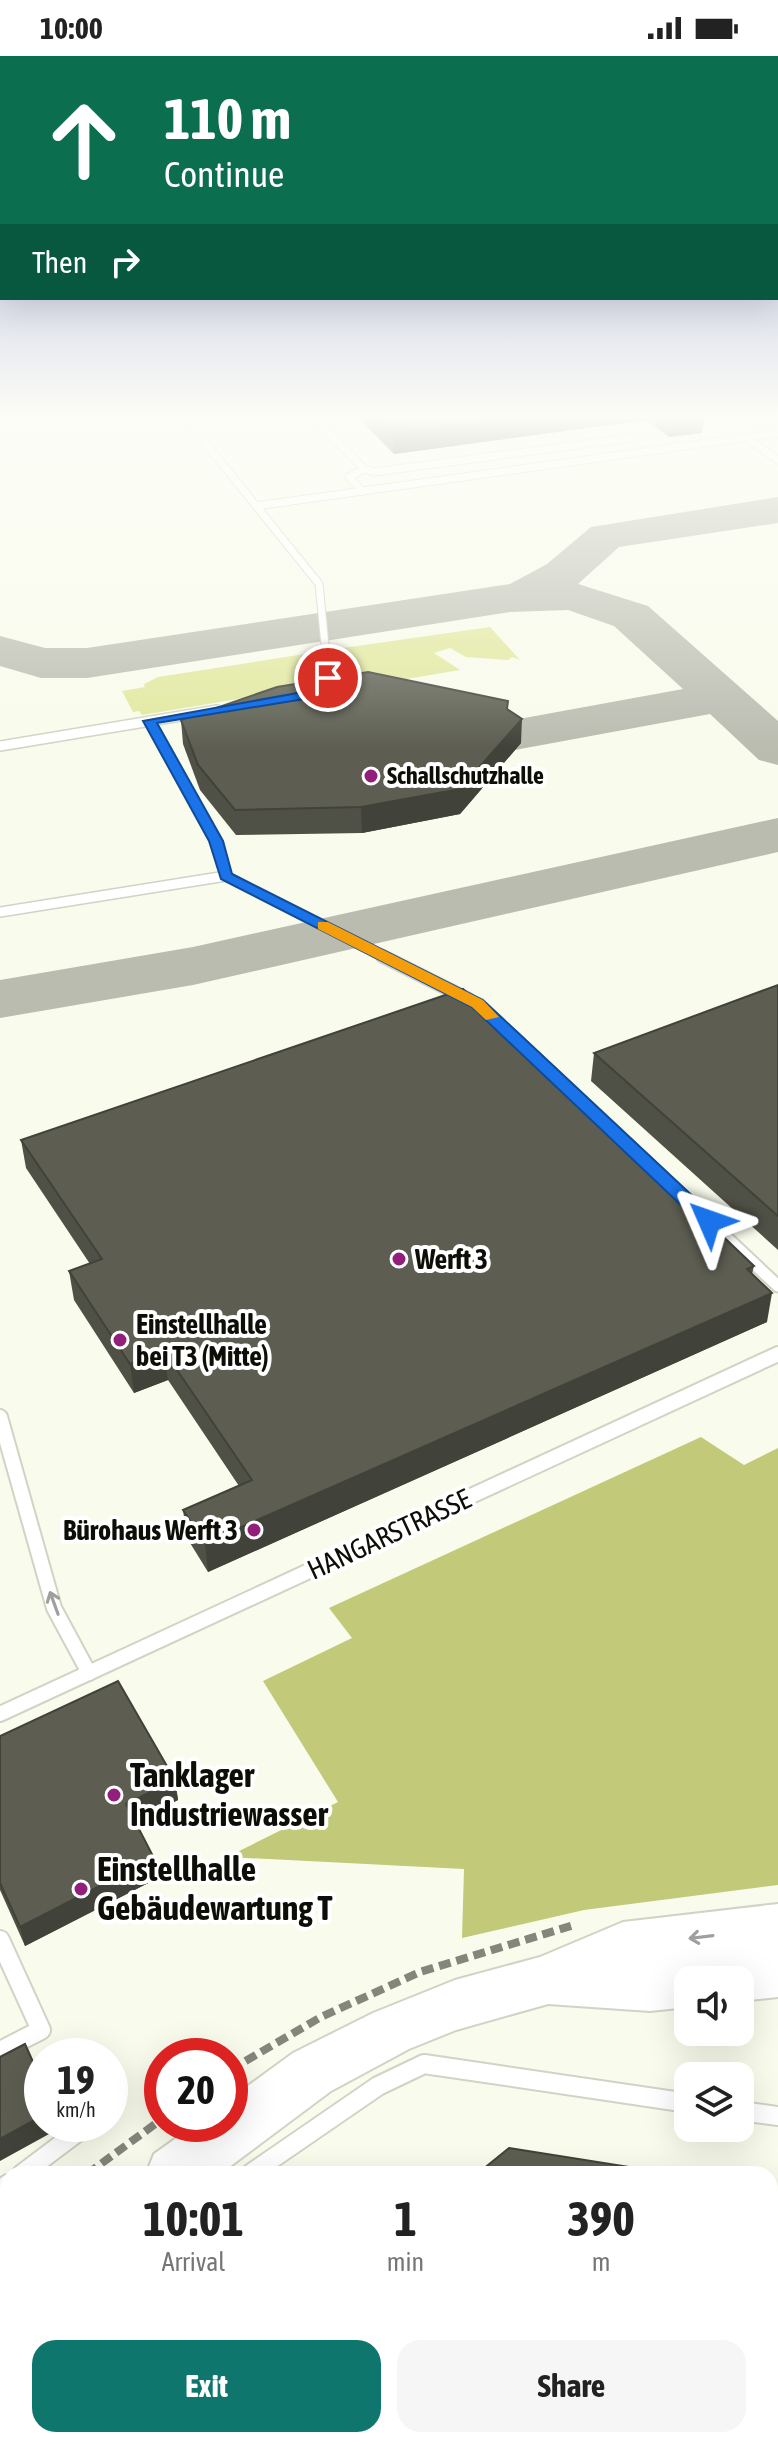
<!DOCTYPE html>
<html lang="en">
<head>
<meta charset="utf-8">
<style>
	body { margin:0; font-family:"Asap Condensed",sans-serif; background:#f6f6f6; color:#222; height:100vh; display:flex; flex-direction:column; font-size:30px; white-space:nowrap }
	* { box-sizing:border-box; margin:0 }
	p { font-size:26px; color:#767676 }
	.icon { flex:none; width:44px; height:44px; fill:none; stroke:currentColor; stroke-width:2; stroke-linecap:round; stroke-linejoin:round }
	.map { position:relative; flex:1; overflow:hidden }
	.side { position:absolute; left:0px; top:2110px; width:778px; height:282px; display:flex; flex-direction:column; background:#fff; border-radius:24px 24px 0 0; box-shadow:0 8px 32px #0002 }
	.side>* { flex:none }
	.guide { position:absolute; left:0px; top:0px; width:778px; height:244px; box-shadow:0 8px 32px #0002; background:#0b6e4f; color:#fff; overflow:hidden }
	.tools { position:absolute; left:674px; top:1910px; display:grid; gap:16px }
	.tools a { display:grid; place-items:center; width:80px; height:80px; border-radius:16px; background:#fff; box-shadow:0 8px 32px #0002; font-size:40px }
	.speed { position:absolute; left:24px; top:1982px; display:flex; gap:16px; font-size:40px; font-weight:700; text-align:center }
	.speed>* { display:grid; place-content:center; width:104px; height:104px; border-radius:50%; background:#fff; box-shadow:0 8px 32px #0002; line-height:1 }
	.speed small { font-size:20px; font-weight:400 }
	.speed .limit { border:12px solid #d22; background:#fff; color:#111 }
	.pin { position:absolute; display:grid; place-items:center; width:68px; height:68px; color:#fff; margin:-34px; border:4px solid #fff; border-radius:50%; box-shadow:0 2px 8px #0007 }
	.me { position:absolute; width:88px; margin:-44px; rotate:313deg; stroke-linejoin:round; filter:drop-shadow(0 0 6px #0008) }
	.turn { display:flex; align-items:center; gap:28px; height:168px; padding:0 32px; font-size:36px }
	.turn .icon { width:104px; height:104px; stroke-width:2.5 }
	.turn b { display:block; font-size:56px; line-height:68px }
	.then { display:flex; align-items:center; height:76px; padding:0 32px; background:#0003; gap:16px; font-size:30px }
	.eta { display:flex; justify-content:space-evenly; align-items:center; height:136px; text-align:center }
	.eta b { font-size:48px; font-weight:700; line-height:56px }
	.primary-button { display:flex; gap:16px; margin-top:auto; padding:16px 32px }
	.primary-button a { flex:1; height:92px; border-radius:24px; background:#0f766e; color:#fff; font-size:32px; font-weight:700; line-height:92px; text-align:center }
	.primary-button a+a { background:#f6f6f6; color:#222 }
	.status { display:flex; justify-content:space-between; align-items:center; height:56px; padding:0 40px; background:#fff; direction:ltr }
	.status svg { height:22px; fill:currentColor }
	.map>svg:first-child { display:block }
	.green { fill:#e1e89d }
	.forest { fill:#c2c979 }
	.lines { fill:none; stroke-linecap:round; stroke-linejoin:round }
	.taxiway { fill:#bbbcb0; fill-rule:evenodd }
	.lane-far4-casing { stroke:#d1d3c4; stroke-width:9 }
	.lane-far3-casing { stroke:#d1d3c4; stroke-width:12 }
	.lane-far2-casing { stroke:#d1d3c4; stroke-width:15 }
	.lane-far1-casing { stroke:#d1d3c4; stroke-width:18 }
	.lane-casing { stroke:#d1d3c4; stroke-width:22 }
	.secondary-casing { stroke:#d1d3c4; stroke-width:4 }
	.path { stroke:#84857b; stroke-width:8; stroke-dasharray:12 6; stroke-linecap:butt }
	.lane-far4 { stroke:#fff; stroke-width:7 }
	.lane-far3 { stroke:#fff; stroke-width:9 }
	.lane-far2 { stroke:#fff; stroke-width:11 }
	.lane-far1 { stroke:#fff; stroke-width:14 }
	.lane { stroke:#fff; stroke-width:18 }
	.secondary { fill:#fff; fill-rule:evenodd }
	.wall { fill:#505146 }
	.shaded-wall { fill:#414239 }
	.building { fill:#5d5e51; stroke:#414239; stroke-width:2 }
	.oneway { stroke:#9f9f9d }
	.route { fill:#1a73e8; stroke:#114b97; stroke-width:2 }
	.slow { fill:#f59e0b }
	.poi-dot { fill:#931f7d; stroke:#fff; stroke-width:3 }
	.labels { text-anchor:middle; stroke-width:8; stroke-linejoin:round; paint-order:stroke }
	.far-poi-label { font-size:24px; font-weight:bold; fill:#0e0e09; stroke:#fff; text-anchor:start }
	.poi-label { font-size:28px; font-weight:bold; fill:#0e0e09; stroke:#fff; text-anchor:start }
	.street-label { font-size:28px; fill:#0e0e09; stroke:#fff }
	.near-poi-label { font-size:34px; font-weight:bold; fill:#0e0e09; stroke:#fff; text-anchor:start }
</style>
</head>
<body>
<div class="status"><b>10:00</b><svg viewBox="0 0 49 12"><path d="M0 12V9h3v3zM5 12V6h3v6zM10 12V3h3v9zM15 12V0h3v12zM26 1h20v11H26zM47 4h2v5h-2z"/></svg></div>
<div class="map">
<svg width="778" height="2391" viewBox="0 0 778 2391">
	<rect width="100%" height="100%" fill="#f9fbec"/>
	<!-- green -->
	<g class="green">
		<path d="M490 571 520 604 512 601 508 604 466 601 450 592 434 597 460 614 359 631 342 626 339 595 343 592Z"/>
		<path d="M311 597 309 622 274 637 142 659 139 655 133 656 122 635 145 631 144 628 158 621Z"/>
	</g>
	<!-- forest -->
	<path class="forest" d="M701 1381 744 1409 778 1392V1829L584 1854 462 1882 464 1813 227 1801 338 1746 263 1625 352 1582 329 1552Z"/>
	<g class="lines">
		<!-- taxiway -->
		<g class="taxiway">
			<path d="M778 441V467L619 491 578 528 648 550 778 665V709L759 704 710 658 422 711 403 706 396 695 403 684 683 633 614 570 568 554 510 556 87 622H41L0 610V580L45 592H87L510 528 547 508 591 471Z"/>
			<path d="M778 762V796L193 929 0 962V924L193 891Z"/>
		</g>
		<!-- lane-far4 casing -->
		<g class="lane-far4-casing">
			<g id="lane-far4">
				<path d="M183 359 319 528 326 599"/>
				<path d="M311 359 364 413 374 416 630 382"/>
				<path d="M747 382 778 404"/>
				<path d="M362 435 349 421 364 413"/>
				<path d="M256 450 778 377"/>
			</g>
		</g>
		<!-- lane-far3 casing -->
		<g class="lane-far3-casing">
			<g id="lane-far3">
				<path d="M317 634 328 622 326 597"/>
				<path d="M150 665 216 785 226 820 386 902"/>
				<path d="M0 690 217 654"/>
				<path d="M0 856 226 820"/>
			</g>
		</g>
		<!-- lane-far2 casing -->
		<g class="lane-far2-casing">
			<g id="lane-far2">
				<path d="M382 900 468 943"/>
				<path d="M512 980 778 1230"/>
			</g>
		</g>
		<!-- lane-far1 casing -->
		<g class="lane-far1-casing">
			<g id="lane-far1">
				<path d="M0 1361 54 1552 89 1617"/>
				<path d="M0 1658 778 1298"/>
			</g>
		</g>
		<!-- lane casing -->
		<g class="lane-casing">
			<g id="lane">
				<path d="M0 1884 41 1974 0 1995"/>
				<path d="M740 2055 778 2060"/>
				<path d="M22 2118 83 2072"/>
				<path d="M250 2118 378 2030 424 2008 688 2047"/>
				<path d="M0 2134 8 2128"/>
				<path d="M0 2300 8 2294"/>
			</g>
		</g>
		<!-- secondary casing -->
		<g class="secondary-casing">
			<g id="secondary">
				<path d="M778 1848V1941L740 1945V1924H688V1951L650 1955 548 1948 456 1974 409 1993 331 2035 220 2118H146L154 2098 196 2068H230V2043L293 1997 373 1957 455 1924 540 1901 623 1866Z"/>
				<path d="M8 2212V2273L0 2276V2215Z"/>
			</g>
		</g>
		<!-- path -->
		<g class="path">
			<path d="M230 2014 321 1961 420 1916 574 1869"/>
			<path d="M87 2118 162 2063"/>
			<path d="M0 2182 8 2176"/>
		</g>
		<!-- lane-far4 -->
		<use href="#lane-far4" class="lane-far4"/>
		<!-- lane-far3 -->
		<use href="#lane-far3" class="lane-far3"/>
		<!-- lane-far2 -->
		<use href="#lane-far2" class="lane-far2"/>
		<!-- lane-far1 -->
		<use href="#lane-far1" class="lane-far1"/>
		<!-- lane -->
		<use href="#lane" class="lane"/>
		<!-- secondary -->
		<use href="#secondary" class="secondary"/>
	</g>
	<!-- wall -->
	<g class="wall">
		<path d="M355 359H704L702 377 669 381 646 364 394 398Z"/>
		<path d="M507 654 521 687 460 758 362 777 236 779 200 734 183 688 181 664Z"/>
		<path d="M778 929V1194L591 1025 594 997Z"/>
		<path d="M21 1084 754 1210 752 1218 767 1266 208 1516 187 1482 183 1454 239 1430 168 1324 134 1337 74 1244 69 1215 90 1208 26 1112Z"/>
		<path d="M0 1680 175 1724 178 1744 135 1766 154 1802 158 1822 25 1890 0 1834Z"/>
		<path d="M486 2384H757L750 2391H491Z"/>
	</g>
	<!-- shaded-wall -->
	<g class="shaded-wall">
		<path d="M534 359H647L646 364 394 398V377Z"/>
		<path d="M687 359H704L702 377 669 381 671 361Z"/>
		<path d="M522 663 521 687 460 758 362 777 361 751Z"/>
		<path d="M772 1237 767 1266 208 1516 205 1487Z"/>
		<path d="M164 1295 168 1324 134 1337 130 1308Z"/>
		<path d="M175 1724 178 1744 130 1768 126 1748Z"/>
		<path d="M154 1802 158 1822 25 1890 20 1871Z"/>
		<path d="M42 2060V2068H58L60 2072 0 2105V2083Z"/>
		<path d="M778 2353V2363L770 2371V2361Z"/>
		<path d="M358 2384H375V2385L367 2391H350Z"/>
		<path d="M746 2384H757L750 2391H739Z"/>
	</g>
	<!-- building -->
	<g class="building">
		<path d="M375 359H534L394 377Z"/>
		<path d="M368 616 508 645 507 653 522 663 460 733 361 751 235 754 198 709 181 664 277 631Z"/>
		<path d="M778 929V1160L594 997Z"/>
		<path d="M463 933 754 1210 747 1213 772 1237 205 1487 183 1454 252 1424 164 1295 130 1308 69 1215 102 1203 21 1084Z"/>
		<path d="M118 1625 175 1724 126 1748 154 1802 20 1871 0 1827V1680Z"/>
		<path d="M25 1988 42 2026V2060L0 2083V2001Z"/>
		<path d="M509 2092 673 2118H477Z"/>
		<path d="M770 2134 778 2135V2353L770 2361Z"/>
		<path d="M8 2352V2384H65L69 2391H0V2358Z"/>
		<path d="M172 2384H358L350 2391H163Z"/>
		<path d="M502 2384H746L739 2391H507Z"/>
	</g>
	<!-- one-way arrows -->
	<defs><path id="oneway-shaft" d="M-6 0H5M1.5-3L5.5 0L1.5 3" fill="none" stroke-width="1.6" stroke-linecap="round" stroke-linejoin="round" transform="scale(2)"/></defs>
	<g class="oneway">
		<use href="#oneway-shaft" transform="translate(54 1547) rotate(-110)"/>
		<use href="#oneway-shaft" transform="translate(701 1881) rotate(173)"/>
	</g>
	<!-- sky -->
	<linearGradient id="sky" x2="0" y2="1"><stop stop-color="#9fa5d8"/><stop offset="0.52" stop-color="#fcfdf6"/><stop offset="1" stop-color="#fcfdf6" stop-opacity="0"/></linearGradient>
	<rect width="778" height="693" fill="url(#sky)"/>
	<!-- route -->
	<path class="route" d="M328 618 334 622 326 635 310 642 157 667 223 785 232 818 483 944 715 1161V1169H702L472 951 221 823 209 785 143 665 303 636 317 630Z"/>
	<!-- slow -->
	<path class="slow" d="M318 866H328L483 944 499 961 486 964 472 951 318 873Z"/>
	<!-- markers -->
	<g class="poi-dot">
		<circle cx="371" cy="720" r="8"/>
		<circle cx="399" cy="1203" r="8"/>
		<circle cx="120" cy="1284" r="8"/>
		<circle cx="254" cy="1474" r="8"/>
		<circle cx="114" cy="1739" r="8"/>
		<circle cx="81" cy="1833" r="8"/>
	</g>
	<g class="labels">
		<!-- far-poi labels -->
		<g class="far-poi-label">
			<text x="387" y="728">Schallschutzhalle</text>
		</g>
		<!-- poi labels -->
		<g class="poi-label">
			<text x="415" y="1213">Werft 3</text>
			<text x="136" y="1278">Einstellhalle<tspan x="136" dy="32">bei T3 (Mitte)</tspan></text>
			<text x="238" y="1484" text-anchor="end">Bürohaus Werft 3</text>
		</g>
		<!-- street labels -->
		<g class="street-label">
			<text transform="translate(389 1478) rotate(-25)" y="10">HANGARSTRASSE</text>
		</g>
		<!-- near-poi labels -->
		<g class="near-poi-label">
			<text x="130" y="1731">Tanklager<tspan x="130" dy="39">Industriewasser</tspan></text>
			<text x="97" y="1825">Einstellhalle<tspan x="97" dy="39">Gebäudewartung T</tspan></text>
		</g>
	</g>
</svg>
<div class="tools">
<a><svg class="icon" aria-label="sound" viewBox="0 0 24 24"><path d="M4 9h4l5-4v14l-5-4H4zM17 9q2 3 0 6"/></svg></a>
<a><svg class="icon" aria-label="layers" viewBox="0 0 24 24"><path d="M12 4l9 5-9 5-9-5zM3 14l9 5 9-5"/></svg></a>
</div>
<div class="speed"><div>19<small>km/h</small></div><div class="limit">20</div></div>
<div class="pin" style="left:328px;top:622px;background:#d93025"><svg class="icon" aria-label="arrive" viewBox="0 0 24 24"><path d="M6 21V4h12l-3 4 3 4H6"/></svg></div>
<svg class="me" style="left:709px;top:1165px" viewBox="-20 -20 40 40"><path d="M0-17L14 15 0 8-14 15z" fill="#1a73e8" stroke="#fff" stroke-width="4"/></svg>
<div class="guide">
<div class="turn"><svg class="icon" aria-label="ahead" viewBox="0 0 24 24"><path d="M12 20V5M6 11l6-6 6 6"/></svg><div><b>110 m</b>Continue</div></div>
<div class="then">Then<svg class="icon" aria-label="right" viewBox="0 0 24 24"><path d="M7 20v-9h11M14 6l5 5-5 5"/></svg></div>
</div>
<section class="side">
<div class="eta">
<div><b>10:01</b><p>Arrival</p></div>
<div><b>1</b><p>min</p></div>
<div><b>390</b><p>m</p></div>
</div>
<div class="primary-button"><a>Exit</a><a>Share</a></div>
</section>
</div>
</body>
</html>
